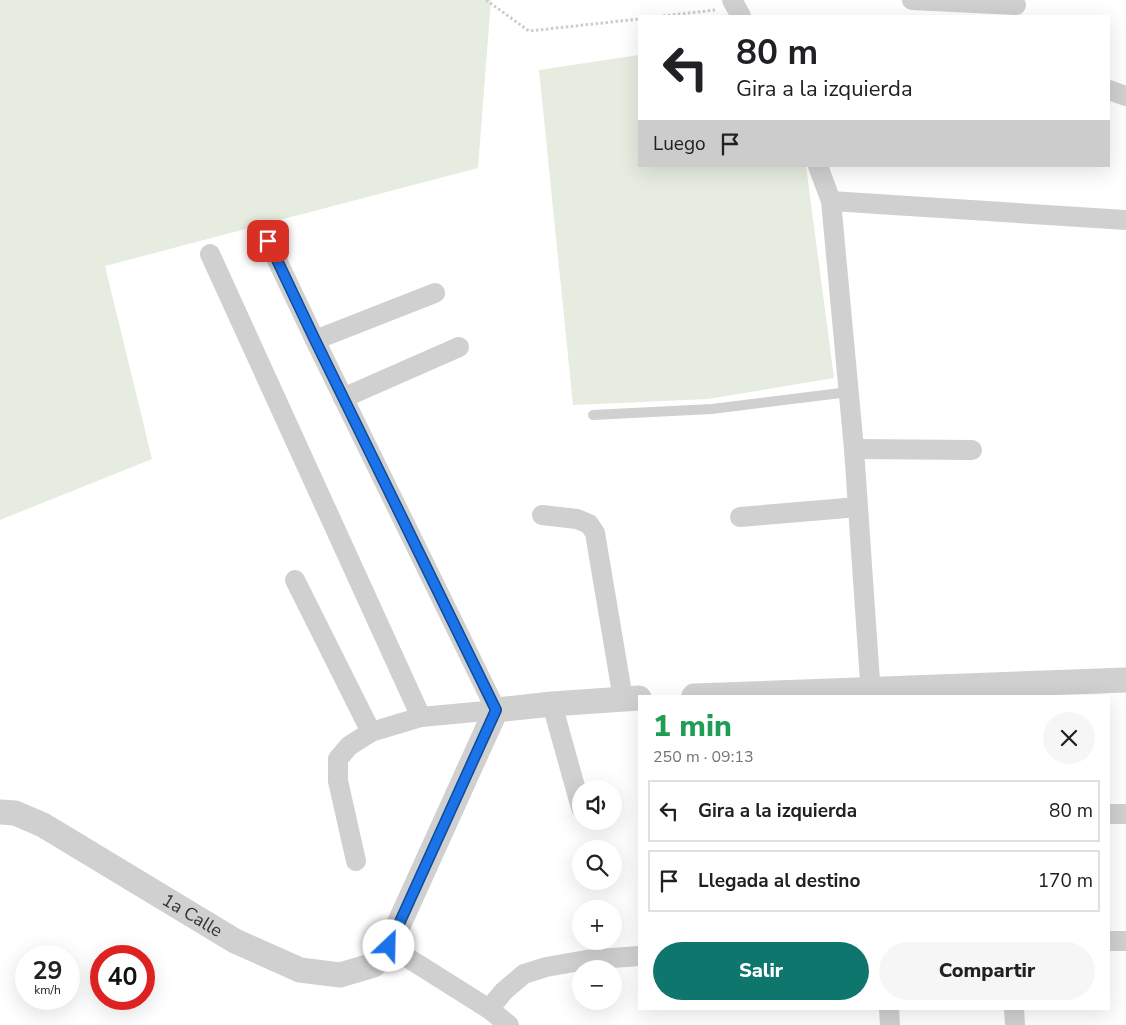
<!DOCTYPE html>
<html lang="es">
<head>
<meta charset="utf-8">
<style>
	body { margin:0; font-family:"Nunito Sans",sans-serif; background:#f6f6f6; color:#202124; height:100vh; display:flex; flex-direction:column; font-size:19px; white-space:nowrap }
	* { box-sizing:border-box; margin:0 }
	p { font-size:16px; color:#757577 }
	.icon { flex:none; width:28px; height:28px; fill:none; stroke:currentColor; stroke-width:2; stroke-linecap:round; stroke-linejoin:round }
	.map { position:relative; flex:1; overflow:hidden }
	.details { position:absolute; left:638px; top:695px; width:472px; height:315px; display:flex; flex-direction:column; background:#fff; border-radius:0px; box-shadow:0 5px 20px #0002 }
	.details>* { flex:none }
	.guide { position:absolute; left:638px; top:15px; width:472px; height:152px; border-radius:0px; box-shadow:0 5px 20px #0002; background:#fff; color:#202124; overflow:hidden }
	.buttons { position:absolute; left:572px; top:780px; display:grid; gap:10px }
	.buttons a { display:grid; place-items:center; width:50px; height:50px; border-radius:50%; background:#fff; box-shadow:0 5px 20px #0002; font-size:25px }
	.speed { position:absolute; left:15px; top:945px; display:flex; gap:10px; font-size:25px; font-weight:700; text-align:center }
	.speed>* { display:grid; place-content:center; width:65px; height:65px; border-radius:50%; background:#fff; box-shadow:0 5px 20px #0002; line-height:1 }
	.speed small { font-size:12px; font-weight:400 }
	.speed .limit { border:8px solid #d22; background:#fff; color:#111 }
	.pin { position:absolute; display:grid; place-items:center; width:42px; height:42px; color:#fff; margin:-21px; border-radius:10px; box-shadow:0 2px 8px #0006 }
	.me { position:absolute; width:55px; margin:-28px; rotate:24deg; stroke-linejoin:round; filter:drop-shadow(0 0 4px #0008) }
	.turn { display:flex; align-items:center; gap:18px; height:105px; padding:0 15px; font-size:22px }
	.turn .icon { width:65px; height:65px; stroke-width:2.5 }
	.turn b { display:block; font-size:35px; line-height:42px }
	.then { display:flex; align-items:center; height:48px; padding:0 15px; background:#0003; gap:10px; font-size:19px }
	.round { display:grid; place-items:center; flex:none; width:52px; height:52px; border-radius:26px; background:#f6f6f6 }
	.summary { display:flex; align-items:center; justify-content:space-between; height:85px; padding:0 15px }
	h1 { font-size:30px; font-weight:800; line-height:38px; color:#1e9e55 }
	.button { display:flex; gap:10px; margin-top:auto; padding:10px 15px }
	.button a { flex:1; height:58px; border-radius:30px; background:#0f766e; color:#fff; font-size:20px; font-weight:800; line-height:58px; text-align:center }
	.button a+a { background:#f6f6f6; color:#202124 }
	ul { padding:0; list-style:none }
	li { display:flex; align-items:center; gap:15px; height:62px; margin:0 10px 8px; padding:0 5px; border:2px solid #e0e0e0; border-radius:0px }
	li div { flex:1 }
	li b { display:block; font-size:19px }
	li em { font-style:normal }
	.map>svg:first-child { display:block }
	.green { fill:#e6ecdf }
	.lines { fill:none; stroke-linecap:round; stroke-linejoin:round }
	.path { stroke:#cdcdcd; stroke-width:3; stroke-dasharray:2.5 2.5; stroke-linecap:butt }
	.service { stroke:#d0d0d0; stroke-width:10 }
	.minor { stroke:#d0d0d0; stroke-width:20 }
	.tertiary { stroke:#d0d0d0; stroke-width:25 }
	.route-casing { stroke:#114b97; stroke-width:12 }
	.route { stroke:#1a73e8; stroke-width:9 }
	.labels { text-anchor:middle; stroke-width:5; stroke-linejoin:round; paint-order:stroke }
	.street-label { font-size:18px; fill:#333; stroke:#fff }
</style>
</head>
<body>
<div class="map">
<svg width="1126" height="1025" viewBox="0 0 1126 1025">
	<rect width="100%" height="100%" fill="#fff"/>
	<!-- green -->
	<g class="green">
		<path d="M0 0H491L478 168 105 266 152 459 0 520Z"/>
		<path d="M639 55V166H806L834 378 708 399 573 405 539 70Z"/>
	</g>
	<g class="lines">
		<!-- path -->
		<g class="path">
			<path d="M486 0 529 31 639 19"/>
			<path d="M663 16 715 10"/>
		</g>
		<!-- service -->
		<path class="service" d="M593 415 712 409 849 392"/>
		<!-- minor -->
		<g class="minor">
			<path d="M732 0 741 16"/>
			<path d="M912 0 1016 5"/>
			<path d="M1109 90 1126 96"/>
			<path d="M818 166 831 201 854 449 871 696"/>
			<path d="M831 201 1126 220"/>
			<path d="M268 241 315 340"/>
			<path d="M210 254 421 717 496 710 315 340 435 293"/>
			<path d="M343 398 459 347"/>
			<path d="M854 449 972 450"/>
			<path d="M542 515 577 519 589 524 595 533 623 699"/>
			<path d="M740 517 858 507"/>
			<path d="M295 580 371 732 421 717"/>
			<path d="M552 704 581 808"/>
			<path d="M1109 814H1126"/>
			<path d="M356 861 338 781V759L349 746 371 732"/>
			<path d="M1109 941H1126"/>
			<path d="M389 946 489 1009 509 1025"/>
			<path d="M489 1009 504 991 524 974 546 967 586 960 639 956"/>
			<path d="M889 1009 890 1025"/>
			<path d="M1014 1009 1015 1025"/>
		</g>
		<!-- tertiary -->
		<g class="tertiary">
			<path d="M694 696 1126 680"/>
			<path id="s1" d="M0 812 15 813 43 825 235 941 300 970 340 975 374 965 389 946 496 710 552 704 639 698"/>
		</g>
	</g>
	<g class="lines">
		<!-- route casing -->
		<g class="route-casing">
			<path id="route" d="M268 241 315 340 496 710 389 946"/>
		</g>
		<!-- route -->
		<use href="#route" class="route"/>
	</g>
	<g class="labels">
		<!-- street labels -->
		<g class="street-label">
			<text dy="6" stroke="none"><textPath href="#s1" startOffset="220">1a Calle</textPath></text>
		</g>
	</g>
</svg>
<div class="buttons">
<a><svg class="icon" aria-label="sound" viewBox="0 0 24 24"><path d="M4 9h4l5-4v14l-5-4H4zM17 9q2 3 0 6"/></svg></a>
<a><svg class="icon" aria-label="search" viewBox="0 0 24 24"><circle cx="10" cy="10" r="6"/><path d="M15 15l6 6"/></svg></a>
<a>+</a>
<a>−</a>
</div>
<div class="speed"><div>29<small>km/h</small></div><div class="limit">40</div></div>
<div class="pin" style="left:268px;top:241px;background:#d93025"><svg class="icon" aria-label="arrive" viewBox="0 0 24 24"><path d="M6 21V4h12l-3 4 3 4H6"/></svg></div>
<svg class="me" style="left:389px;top:946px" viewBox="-20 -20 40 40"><circle r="19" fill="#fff"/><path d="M0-13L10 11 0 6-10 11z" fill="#1a73e8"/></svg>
<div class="guide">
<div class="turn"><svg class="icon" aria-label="left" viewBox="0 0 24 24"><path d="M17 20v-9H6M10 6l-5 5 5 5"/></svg><div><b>80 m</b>Gira a la izquierda</div></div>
<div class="then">Luego<svg class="icon" aria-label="arrive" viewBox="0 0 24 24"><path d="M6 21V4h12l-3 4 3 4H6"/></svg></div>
</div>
<section class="details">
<div class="summary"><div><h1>1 min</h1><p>250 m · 09:13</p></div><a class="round"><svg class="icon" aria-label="close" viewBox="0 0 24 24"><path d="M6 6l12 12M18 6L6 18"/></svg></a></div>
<ul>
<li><svg class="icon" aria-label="left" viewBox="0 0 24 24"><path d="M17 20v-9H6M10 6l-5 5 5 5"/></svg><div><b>Gira a la izquierda</b></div><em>80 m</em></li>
<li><svg class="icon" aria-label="arrive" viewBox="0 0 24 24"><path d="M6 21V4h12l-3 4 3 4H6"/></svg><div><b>Llegada al destino</b></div><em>170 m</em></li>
</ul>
<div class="button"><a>Salir</a><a>Compartir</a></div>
</section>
</div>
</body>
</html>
